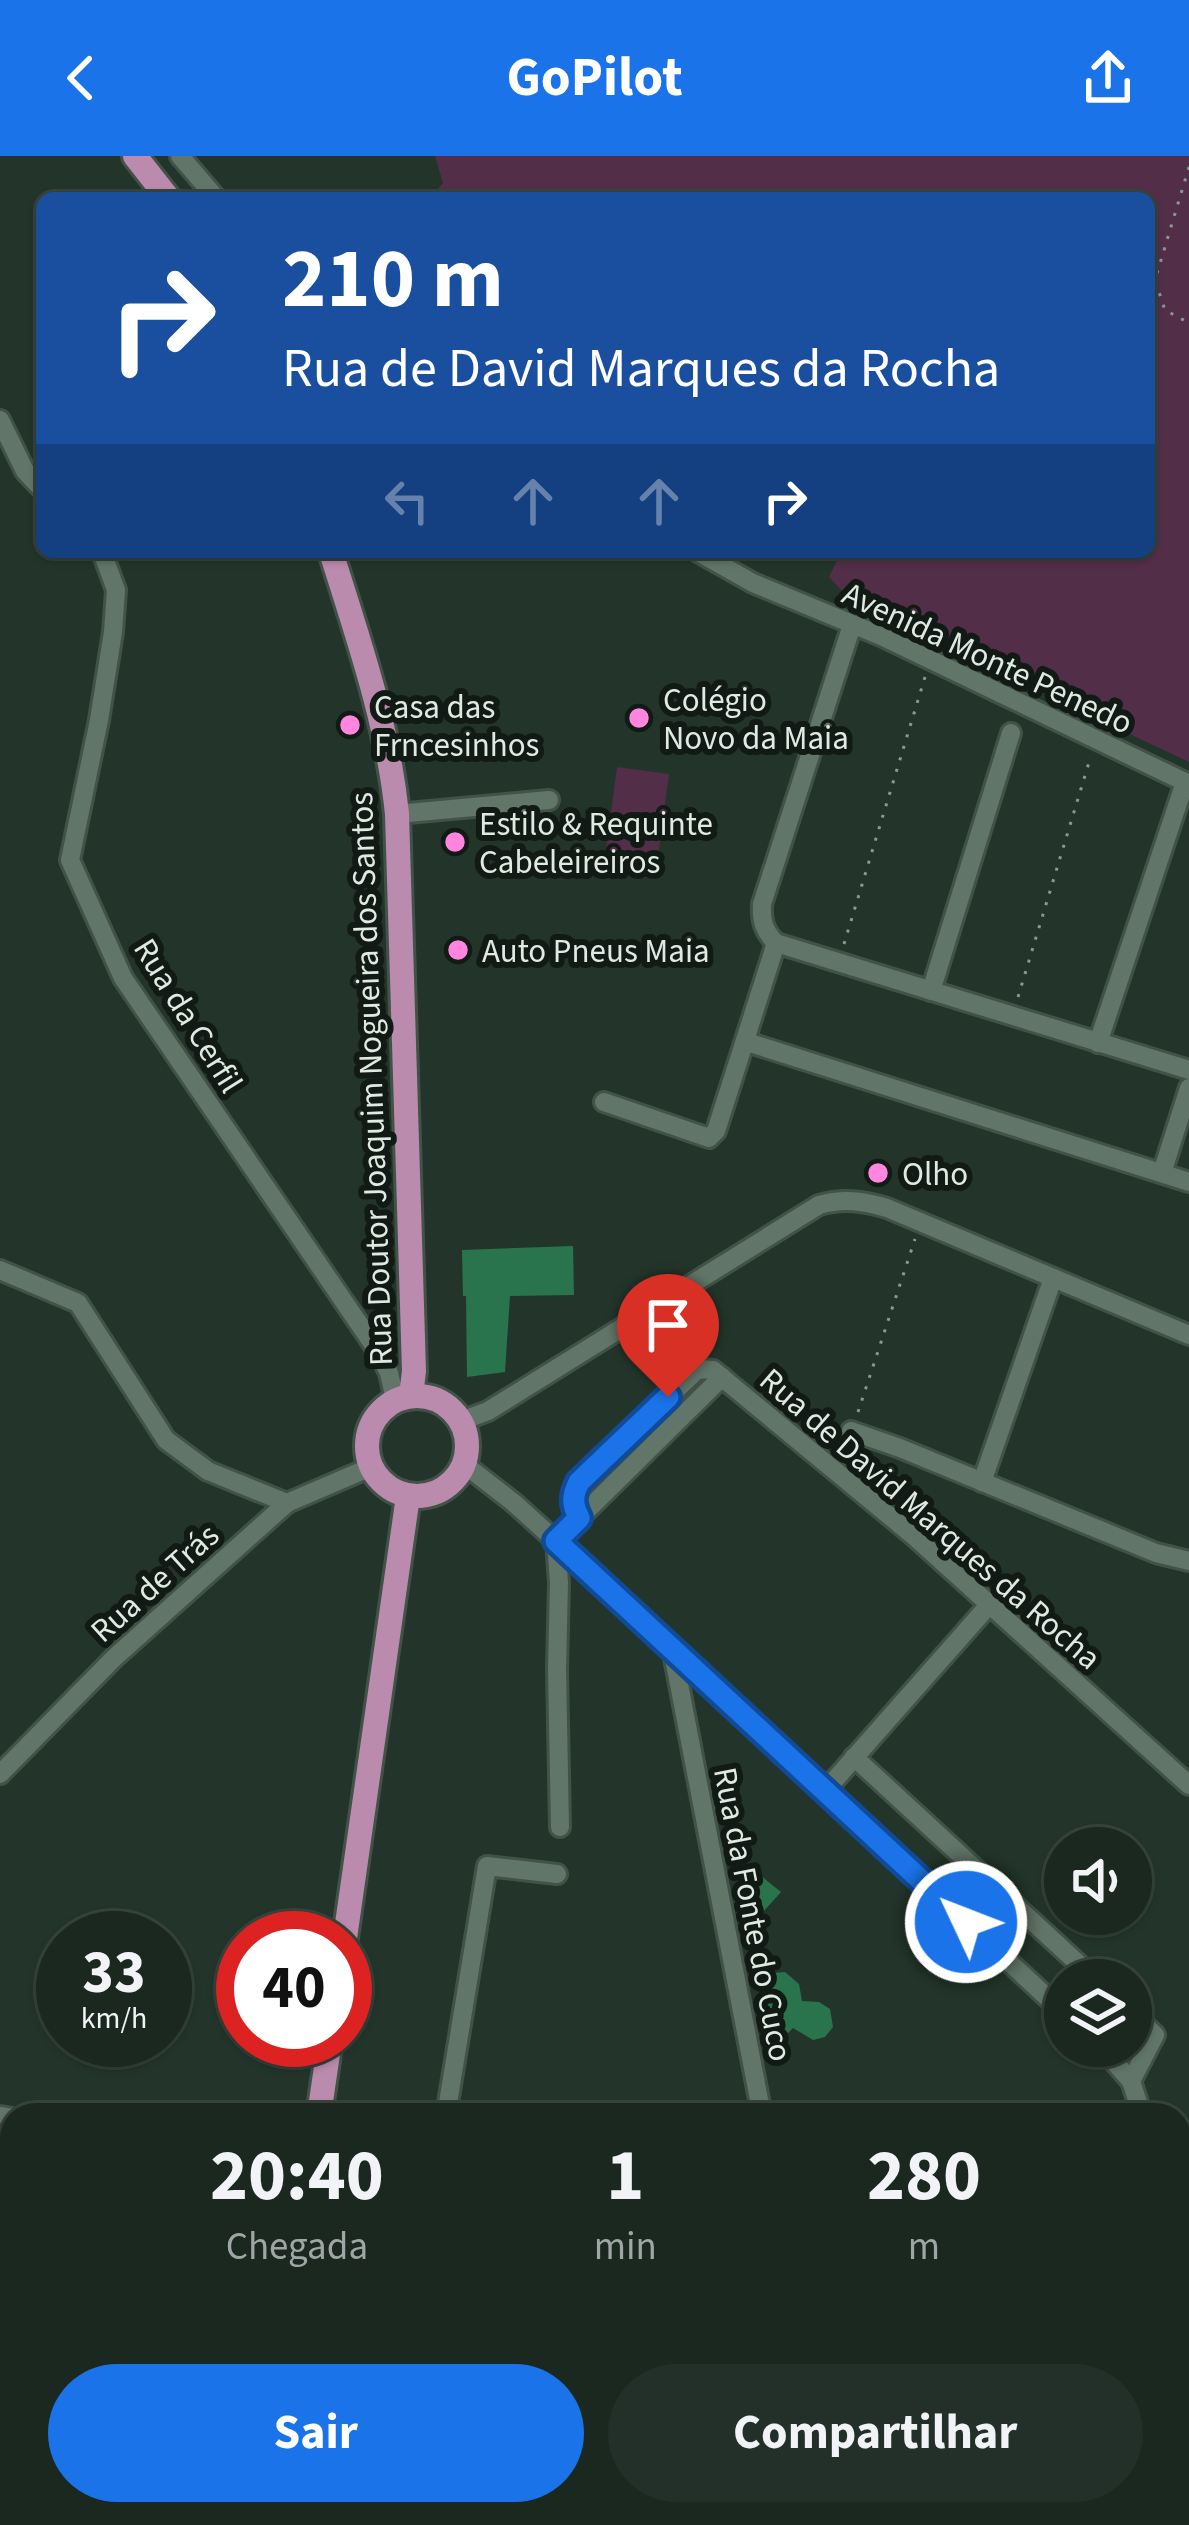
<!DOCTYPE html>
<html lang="pt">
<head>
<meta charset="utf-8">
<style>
	body { margin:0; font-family:"Source Sans 3",sans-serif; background:#233029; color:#f1f3f6; height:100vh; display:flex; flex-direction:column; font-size:45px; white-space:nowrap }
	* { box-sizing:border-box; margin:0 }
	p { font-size:39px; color:#9fa6a5 }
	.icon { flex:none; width:66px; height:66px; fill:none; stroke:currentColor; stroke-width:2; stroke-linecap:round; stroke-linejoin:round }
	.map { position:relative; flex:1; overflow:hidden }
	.sheet { position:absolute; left:0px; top:1947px; width:1191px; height:423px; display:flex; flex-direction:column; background:#1a2820; border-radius:36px 36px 0 0; box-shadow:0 3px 9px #0004,0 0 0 3px #38443e }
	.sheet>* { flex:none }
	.guide { position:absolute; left:36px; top:36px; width:1119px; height:366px; border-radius:18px; box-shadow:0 3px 9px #0004,0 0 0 3px #38443e; background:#1a4fa0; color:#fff; overflow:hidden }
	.buttons { position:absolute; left:1044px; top:1671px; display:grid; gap:24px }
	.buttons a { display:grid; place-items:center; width:108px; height:108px; border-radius:50%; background:#1a2820; box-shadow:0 3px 9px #0004,0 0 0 3px #38443e; font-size:60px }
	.speed { position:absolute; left:36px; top:1755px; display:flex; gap:24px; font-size:60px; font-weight:700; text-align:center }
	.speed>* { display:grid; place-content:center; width:156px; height:156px; border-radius:50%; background:#1a2820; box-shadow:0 3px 9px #0004,0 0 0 3px #38443e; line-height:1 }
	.speed small { font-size:30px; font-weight:400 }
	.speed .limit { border:18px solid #d22; background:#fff; color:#111 }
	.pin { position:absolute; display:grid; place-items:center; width:102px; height:102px; color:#fff; margin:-123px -51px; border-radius:50% 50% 50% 0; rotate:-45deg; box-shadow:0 0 12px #0007 }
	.pin .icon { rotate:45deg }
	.me { position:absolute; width:132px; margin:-66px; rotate:313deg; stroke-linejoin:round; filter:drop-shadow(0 0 9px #0008) }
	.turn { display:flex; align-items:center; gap:42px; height:252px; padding:0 48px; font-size:54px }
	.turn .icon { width:156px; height:156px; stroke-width:2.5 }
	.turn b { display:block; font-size:84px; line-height:102px }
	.lanes { display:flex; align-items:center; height:114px; padding:0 48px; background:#0003; justify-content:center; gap:60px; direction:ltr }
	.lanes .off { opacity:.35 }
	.eta { display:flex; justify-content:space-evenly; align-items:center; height:204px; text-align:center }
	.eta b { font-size:72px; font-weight:700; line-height:84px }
	.action { display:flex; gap:24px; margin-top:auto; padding:24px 48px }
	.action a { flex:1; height:138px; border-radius:72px; background:#1a73e8; color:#fff; font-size:48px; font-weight:700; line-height:138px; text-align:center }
	.action a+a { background:#233029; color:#f1f3f6 }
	header { display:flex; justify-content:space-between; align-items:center; height:156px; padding:0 48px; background:#1a73e8; color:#fff; font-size:54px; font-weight:700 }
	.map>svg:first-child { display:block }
	.green { fill:#532e48 }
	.building { fill:#29744d }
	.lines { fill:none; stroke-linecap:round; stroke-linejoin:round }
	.minor-casing { stroke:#425249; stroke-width:24 }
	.major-casing { stroke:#425249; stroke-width:30 }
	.path { stroke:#8a9990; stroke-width:3; stroke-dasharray:3 9; stroke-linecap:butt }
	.minor { stroke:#617568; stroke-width:18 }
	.major { stroke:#ba8bac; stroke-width:24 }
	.route-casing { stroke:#114b97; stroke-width:30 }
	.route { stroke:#1a73e8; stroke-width:21 }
	.poi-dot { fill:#ff85de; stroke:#121a15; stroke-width:4.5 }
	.labels { text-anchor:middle; stroke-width:12; stroke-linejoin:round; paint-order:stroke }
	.street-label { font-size:33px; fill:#dfeae3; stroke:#121a15 }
	.poi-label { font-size:33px; fill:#dfeae3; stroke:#121a15; text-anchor:start }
</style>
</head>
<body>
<header><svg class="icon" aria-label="back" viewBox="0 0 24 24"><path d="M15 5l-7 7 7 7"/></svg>GoPilot<svg class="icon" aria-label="share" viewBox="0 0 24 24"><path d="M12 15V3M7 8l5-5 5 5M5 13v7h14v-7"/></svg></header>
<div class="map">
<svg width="1189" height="2369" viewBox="0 0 1189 2369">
	<rect width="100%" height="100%" fill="#23352a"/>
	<!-- green -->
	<g class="green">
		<path d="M435 0H1189V606L1056 543 1015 516 860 454 829 421 840 398 844 396H1149V42H430L443 27Z"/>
		<path d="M617 611 669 618 655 723 603 717Z"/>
		<path d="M369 2358H943L945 2369H364Z"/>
	</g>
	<!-- building -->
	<g class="building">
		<path d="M573 1090 574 1139 510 1140 505 1216 467 1221 466 1140H463L462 1094Z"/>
		<path d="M755 1715 781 1736 741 1780 733 1738Z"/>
		<path d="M785 1816 799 1828 802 1845 819 1846 830 1853 833 1871 825 1881 813 1884 793 1872 788 1877 770 1862 774 1858 764 1843 762 1831 773 1817Z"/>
	</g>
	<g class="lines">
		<!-- minor casing -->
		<g class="minor-casing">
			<g id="minor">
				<path d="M180 0 216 42"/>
				<path d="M0 264 25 315 42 333"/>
				<path d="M102 396 116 434 113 476 99 564 70 704 123 822 379 1197 389 1217 395 1244"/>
				<path d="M698 396 753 427 881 480 1189 628"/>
				<path d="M852 469 762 748C761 765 764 775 776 787L1189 914"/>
				<path d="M397 658 549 644"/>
				<path d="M931 835 1011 577"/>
				<path d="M747 886 1189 1026"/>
				<path d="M1098 887 1185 626"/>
				<path d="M604 946 709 982 716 975 776 787"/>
				<path d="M1162 1017 1189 932"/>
				<path d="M0 1114 78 1147 166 1284 208 1315 287 1347"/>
				<path d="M461 1265 488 1255 819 1049C844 1042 863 1045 887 1052L1189 1179"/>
				<path d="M851 1275 900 1292 1156 1397 1189 1405"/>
				<path d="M464 1308 514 1347 556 1385 1065 1858"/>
				<path d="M982 1326 1053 1122"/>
				<path d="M579 1362C572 1348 572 1340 579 1326L698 1213 713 1214 915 1381 1189 1629"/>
				<path d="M556 1385 559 1427 557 1513 560 1671"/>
				<path d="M556 1385 722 1221"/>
				<path d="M673 1497 762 1959"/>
				<path d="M854 1601 1096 1824"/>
				<path d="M0 1618 114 1502 287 1347 371 1311"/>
				<path d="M824 1636 989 1449"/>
				<path d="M1100 1890 1131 1925 1142 1959"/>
				<path d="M1131 1925 1155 1879 1131 1856"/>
				<path d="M446 1959 487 1710 557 1718"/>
				<path d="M0 1960 12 1962"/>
				<path d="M1179 2066 1189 2095"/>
				<path d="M0 2296 12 2315"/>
				<path d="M39 2358 46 2369"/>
			</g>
		</g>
		<!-- major casing -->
		<g class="major-casing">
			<g id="major">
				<path d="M135 0 168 42"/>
				<path d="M331 396C358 482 388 568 397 658L414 1215 411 1240"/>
				<circle cx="417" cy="1290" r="50"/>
				<path d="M345 1782 408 1340"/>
				<path d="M319 1959 330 1884"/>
				<path d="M155 2369 172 2358"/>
			</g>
		</g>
		<!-- path -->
		<g class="path">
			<path d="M1189 11 1155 124 1165 154 1189 167"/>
			<path d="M844 788 925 521"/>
			<path d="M1018 841 1090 603"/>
			<path d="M858 1256 915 1083"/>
			<path d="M826 2358 829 2369"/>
		</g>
		<!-- minor -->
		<use href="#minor" class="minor"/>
		<!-- major -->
		<use href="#major" class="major"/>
	</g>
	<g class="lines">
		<!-- route casing -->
		<g class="route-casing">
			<path id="route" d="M668 1241 579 1326C572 1340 572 1348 579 1362L556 1385 966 1766"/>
		</g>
		<!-- route -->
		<use href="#route" class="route"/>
	</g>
	<!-- markers -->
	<g class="poi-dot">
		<circle cx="639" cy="562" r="12"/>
		<circle cx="350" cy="569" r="12"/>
		<circle cx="455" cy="686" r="12"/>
		<circle cx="458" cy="794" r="12"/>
		<circle cx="878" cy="1017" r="12"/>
	</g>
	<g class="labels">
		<!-- street labels -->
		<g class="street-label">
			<text transform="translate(988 501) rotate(25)" y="12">Avenida Monte Penedo</text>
			<text transform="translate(189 859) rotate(58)" y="12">Rua da Cerfil</text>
			<text transform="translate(370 923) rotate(-92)" y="12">Rua Doutor Joaquim Nogueira dos Santos</text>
			<text transform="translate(931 1362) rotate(41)" y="12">Rua de David Marques da Rocha</text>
			<text transform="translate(154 1426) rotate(-42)" y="12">Rua de Trás</text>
			<text transform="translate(754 1758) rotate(79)" y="12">Rua da Fonte do Cuco</text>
		</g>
		<!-- poi labels -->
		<g class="poi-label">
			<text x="663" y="555">Colégio<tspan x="663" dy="38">Novo da Maia</tspan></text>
			<text x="374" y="562">Casa das<tspan x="374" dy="38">Frncesinhos</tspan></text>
			<text x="479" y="679">Estilo &amp; Requinte<tspan x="479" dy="38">Cabeleireiros</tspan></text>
			<text x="482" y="806">Auto Pneus Maia</text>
			<text x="902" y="1029">Olho</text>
		</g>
	</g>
</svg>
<div class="buttons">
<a><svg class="icon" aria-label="sound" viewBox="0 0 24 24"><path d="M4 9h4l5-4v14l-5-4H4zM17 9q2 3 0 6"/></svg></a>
<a><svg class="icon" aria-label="layers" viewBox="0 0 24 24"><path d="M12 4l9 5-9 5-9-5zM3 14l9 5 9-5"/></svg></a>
</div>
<div class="speed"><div>33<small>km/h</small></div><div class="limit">40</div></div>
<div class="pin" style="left:668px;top:1241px;background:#d93025"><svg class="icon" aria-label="arrive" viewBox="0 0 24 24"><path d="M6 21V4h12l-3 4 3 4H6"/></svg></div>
<svg class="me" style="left:966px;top:1766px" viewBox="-20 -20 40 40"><circle r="17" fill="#1a73e8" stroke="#fff" stroke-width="3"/><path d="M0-11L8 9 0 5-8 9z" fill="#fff"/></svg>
<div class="guide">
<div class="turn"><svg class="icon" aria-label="right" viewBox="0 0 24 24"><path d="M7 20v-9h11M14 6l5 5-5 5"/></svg><div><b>210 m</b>Rua de David Marques da Rocha</div></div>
<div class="lanes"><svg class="icon off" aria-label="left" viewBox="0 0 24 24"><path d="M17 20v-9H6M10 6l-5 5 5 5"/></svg><svg class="icon off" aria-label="ahead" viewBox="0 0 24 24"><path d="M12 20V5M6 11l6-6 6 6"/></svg><svg class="icon off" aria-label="ahead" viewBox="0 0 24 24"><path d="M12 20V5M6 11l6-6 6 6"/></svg><svg class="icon" aria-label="right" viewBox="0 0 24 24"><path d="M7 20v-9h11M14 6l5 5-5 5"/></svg></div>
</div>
<section class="sheet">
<div class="eta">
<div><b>20:40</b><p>Chegada</p></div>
<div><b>1</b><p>min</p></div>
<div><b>280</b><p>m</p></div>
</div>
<div class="action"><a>Sair</a><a>Compartilhar</a></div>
</section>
</div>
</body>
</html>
